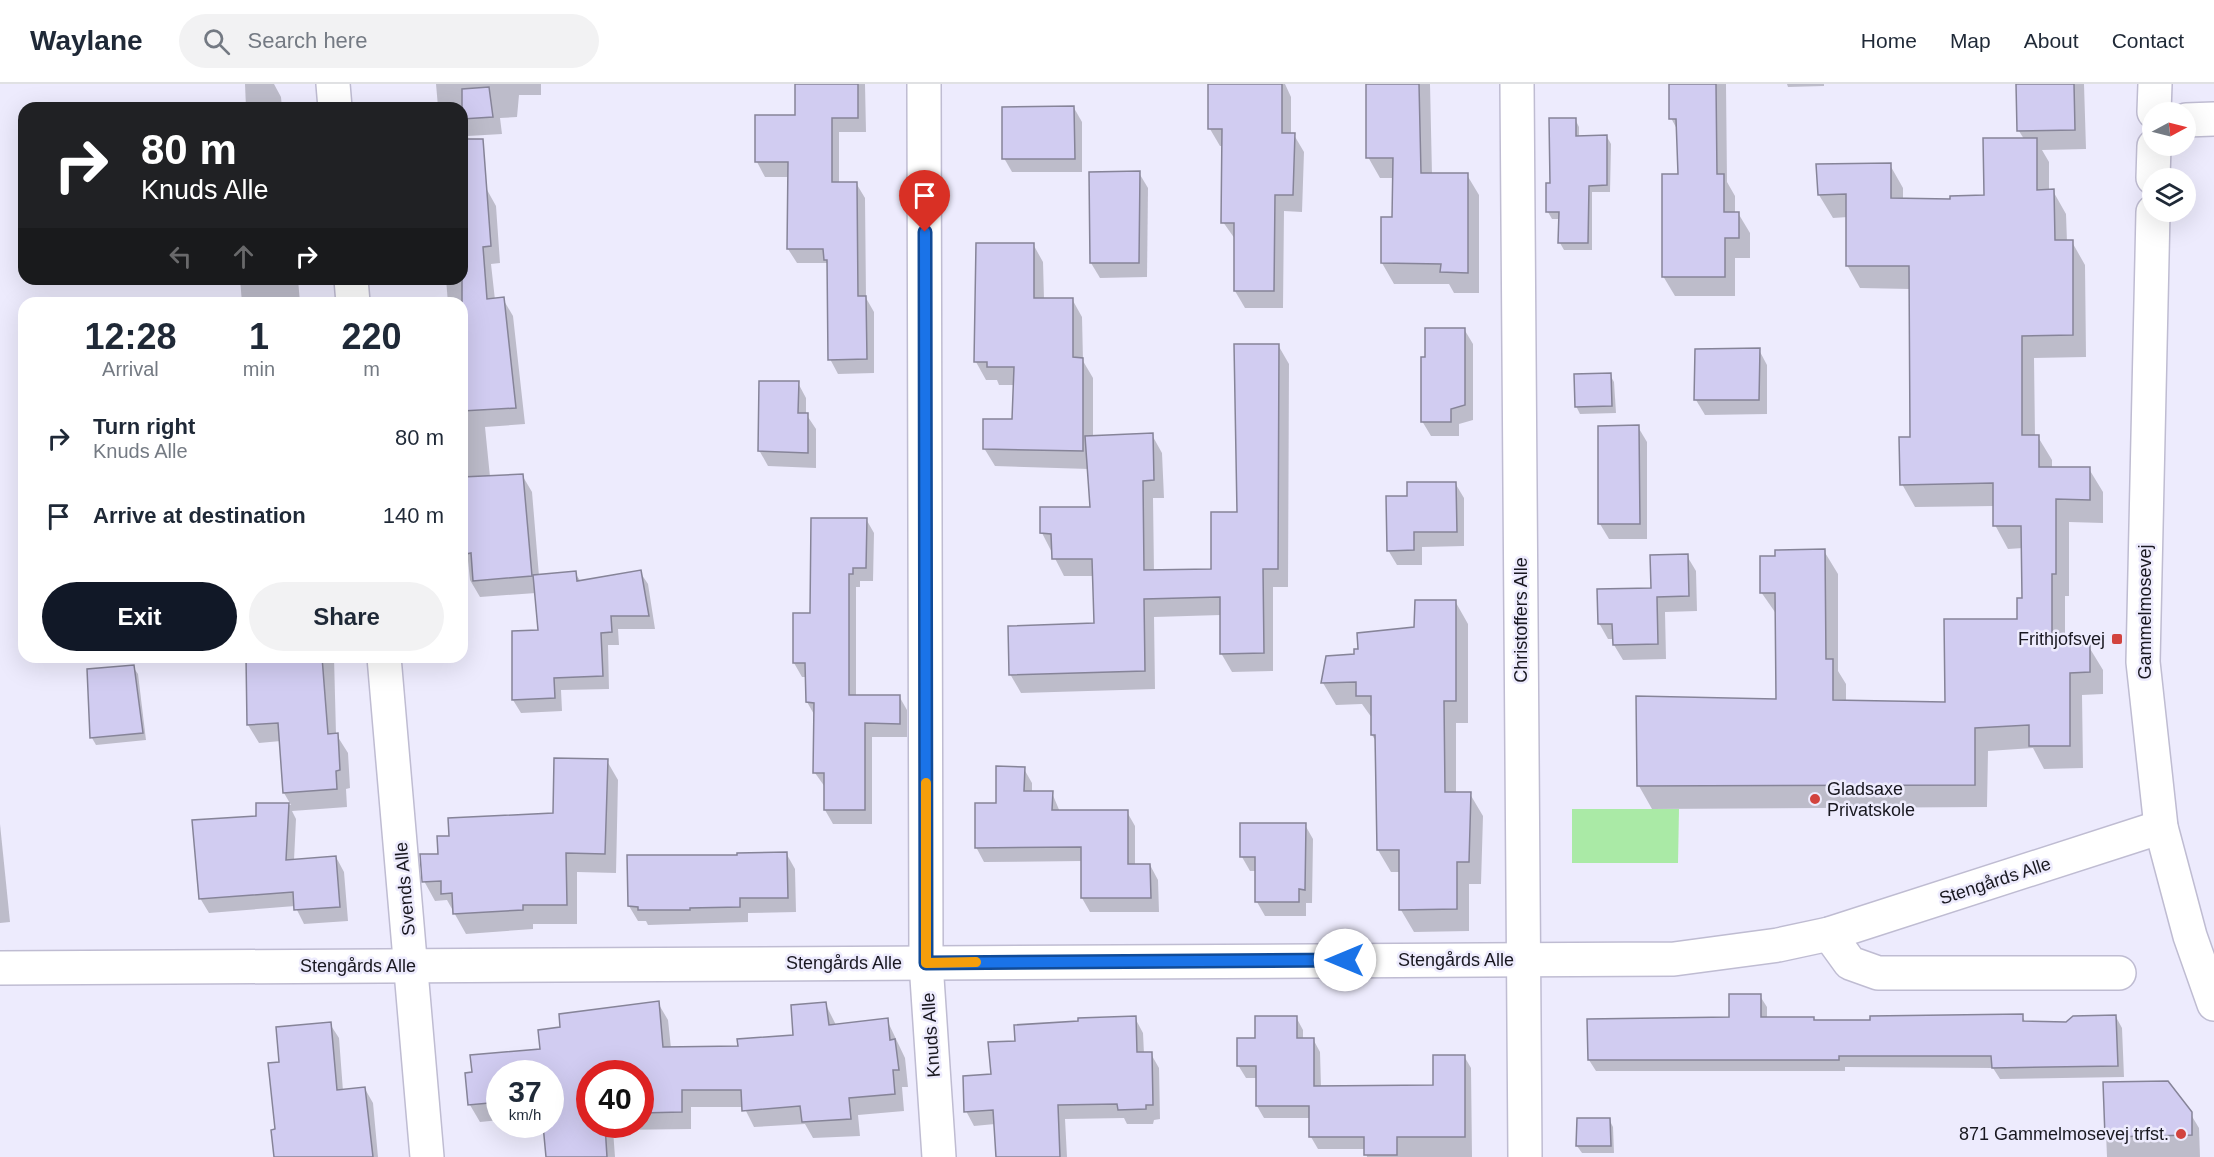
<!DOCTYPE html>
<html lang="en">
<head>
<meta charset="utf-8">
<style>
	body { margin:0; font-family:Arial,sans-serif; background:#f2f2f3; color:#1f2937; height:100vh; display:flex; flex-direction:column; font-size:22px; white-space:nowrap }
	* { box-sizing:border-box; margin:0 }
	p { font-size:20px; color:#747a83 }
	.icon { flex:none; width:33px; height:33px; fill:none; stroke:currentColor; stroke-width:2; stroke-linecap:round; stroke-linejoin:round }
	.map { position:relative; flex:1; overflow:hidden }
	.sheet { position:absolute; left:18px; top:213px; width:450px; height:366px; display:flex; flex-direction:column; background:#fff; border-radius:18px; box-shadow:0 6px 24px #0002 }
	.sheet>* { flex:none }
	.banner { position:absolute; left:18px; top:18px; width:450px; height:183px; border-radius:18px; box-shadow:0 6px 24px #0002; background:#202124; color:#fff; overflow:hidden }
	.needle { width:39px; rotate:83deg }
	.controls { position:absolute; left:2142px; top:18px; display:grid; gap:12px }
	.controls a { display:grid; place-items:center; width:54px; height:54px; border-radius:50%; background:#fff; box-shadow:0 6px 24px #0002; font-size:30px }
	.speed { position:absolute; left:486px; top:976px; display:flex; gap:12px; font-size:30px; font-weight:700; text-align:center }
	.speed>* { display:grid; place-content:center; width:78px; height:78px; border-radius:50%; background:#fff; box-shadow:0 6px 24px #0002; line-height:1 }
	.speed small { font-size:15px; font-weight:400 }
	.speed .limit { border:9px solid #d22; background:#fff; color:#111 }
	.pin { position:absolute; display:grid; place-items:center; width:51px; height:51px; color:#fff; margin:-62px -26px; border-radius:50% 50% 50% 0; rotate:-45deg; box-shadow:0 0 6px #0007 }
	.pin .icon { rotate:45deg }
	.me { position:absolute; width:66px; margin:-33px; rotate:270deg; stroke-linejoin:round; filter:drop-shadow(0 0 4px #0008) }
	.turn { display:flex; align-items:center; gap:21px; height:126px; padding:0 24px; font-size:27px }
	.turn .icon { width:78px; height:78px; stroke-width:2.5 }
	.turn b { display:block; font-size:42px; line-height:51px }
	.lanes { display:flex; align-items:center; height:57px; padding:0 24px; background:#0003; justify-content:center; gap:30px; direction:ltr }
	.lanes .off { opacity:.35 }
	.eta { display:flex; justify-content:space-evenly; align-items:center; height:102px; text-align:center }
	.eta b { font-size:36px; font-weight:800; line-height:42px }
	.primary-button { display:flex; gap:12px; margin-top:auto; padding:12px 24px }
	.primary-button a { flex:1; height:69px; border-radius:36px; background:#111827; color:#fff; font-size:24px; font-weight:800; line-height:69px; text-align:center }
	.primary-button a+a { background:#f2f2f3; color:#1f2937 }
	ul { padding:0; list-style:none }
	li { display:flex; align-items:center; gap:18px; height:78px; padding:0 24px }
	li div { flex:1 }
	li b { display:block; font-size:22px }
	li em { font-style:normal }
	header { display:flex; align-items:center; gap:36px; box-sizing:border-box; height:84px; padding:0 30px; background:#fff; border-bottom:2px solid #e0e1e3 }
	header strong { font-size:28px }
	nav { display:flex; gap:33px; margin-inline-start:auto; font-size:21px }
	.search { width:420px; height:54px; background:#f2f2f3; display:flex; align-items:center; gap:15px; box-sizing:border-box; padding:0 21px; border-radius:33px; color:#747a83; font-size:22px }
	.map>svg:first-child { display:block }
	.pitch { fill:#aaeaa6 }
	.shadow { fill:#0003; fill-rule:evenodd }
	.building { fill:#d1ccf1; stroke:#868498; stroke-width:1.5 }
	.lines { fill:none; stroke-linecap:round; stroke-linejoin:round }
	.street-casing { stroke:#bfbcd2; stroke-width:36 }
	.secondary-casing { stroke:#bfbcd2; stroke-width:36 }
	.street { stroke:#fff; stroke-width:33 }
	.secondary { stroke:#fff; stroke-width:33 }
	.route-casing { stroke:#114b97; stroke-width:15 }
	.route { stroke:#1a73e8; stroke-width:10 }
	.slow { stroke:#f59e0b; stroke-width:10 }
	.poi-dot { fill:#d2433e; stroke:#edebfd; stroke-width:2 }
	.labels { text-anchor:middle; stroke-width:5; stroke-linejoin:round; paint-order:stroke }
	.street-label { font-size:18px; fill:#191820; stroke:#edebfd }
	.poi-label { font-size:18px; fill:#191820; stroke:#edebfd; text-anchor:end }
</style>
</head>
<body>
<header>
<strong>Waylane</strong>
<div class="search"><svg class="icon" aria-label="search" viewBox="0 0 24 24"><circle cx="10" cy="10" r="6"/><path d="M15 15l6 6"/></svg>Search here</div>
<nav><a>Home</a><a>Map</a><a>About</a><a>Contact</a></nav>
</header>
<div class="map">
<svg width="2214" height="1073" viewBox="0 0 2214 1073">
	<rect width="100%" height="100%" fill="#edebfd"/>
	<!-- pitch -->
	<path class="pitch" d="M1572 725H1679L1678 779H1572Z"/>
	<!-- shadow -->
	<g class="shadow">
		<path d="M245 0H274L281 13 282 24H246Z"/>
		<path d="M436 0H541V11H519L517 33 500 34 502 50 468 52 473 106 486 104 496 122 500 179 491 180 495 216 503 215 513 232 525 340 485 343 490 393 522 391 532 408 539 492 575 489 581 498 640 488 648 500 655 545H618L619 561H608L609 605 561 606 562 627 521 629 513 616V548L540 547 536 509 480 513 470 496 462 418V219H448L446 195H462V24H421L438 23Z"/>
		<path d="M796 0H865L866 48H839V99H856L865 114 866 214 874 228V289L838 290 830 275 827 179H797L788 165 789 93H765L757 78 797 32Z"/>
		<path d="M1210 0H1285L1291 13V51H1294L1304 68 1302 128 1284 127 1283 224H1245L1235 207V155L1223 138V62H1220L1210 45Z"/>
		<path d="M1367 0H1430L1432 91H1467L1479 111V209H1454L1449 200H1394L1382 179V134H1394V94H1380L1368 73Z"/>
		<path d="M1670 0H1726L1727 98 1735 112V129H1738L1750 149V174H1735V212H1675L1663 192 1679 92 1678 47 1671 34Z"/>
		<path d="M1787 0H1824V2L1788 3Z"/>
		<path d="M2018 0H2084L2086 65 2042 66 2049 78V107H2053L2066 130 2067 158H2072L2085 181 2086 273 2034 274 2035 353H2038L2052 376V385H2089L2103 408V439L2069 438V512H2065V563H2089L2103 586V610L2082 611 2083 684 2044 685 2033 664 1988 667 1987 723 1652 725 1639 702 1777 616V531L1761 508 1776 473 1824 467 1838 490V587L1846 600V618L1946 619 2019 537 2023 516V464L2008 465 1995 441V422L1915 423 1902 400 1911 354 1910 205 1860 204 1847 181 1848 133 1833 134 1819 111 1890 81 1903 104V116H1951L1986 112 2024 55 2019 47Z"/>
		<path d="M1074 24 1082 38V88H1012L1004 74Z"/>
		<path d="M1575 35 1579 43V53H1607L1611 60 1610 108H1592V166H1564L1560 159V135H1552L1548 128V100H1551Z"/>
		<path d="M1139 89 1148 104 1147 193 1100 194 1091 179Z"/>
		<path d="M1033 160 1043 178 1044 215H1072L1082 233 1083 277 1093 294V353L1152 351 1162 369 1164 414H1153L1154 488 1212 486 1239 430 1278 261 1289 280 1288 503H1273V587L1232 588 1221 569V531L1154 533 1155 605 1021 609 1010 590 1096 541 1094 492H1064L1042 449 1091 424 1089 385 995 382 984 364 1014 336 1015 301H999L997 296H986L976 278Z"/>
		<path d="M240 195H298L300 219H242Z"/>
		<path d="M1464 245 1473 260V336L1459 340V352H1431L1422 337 1427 275Z"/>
		<path d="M1759 266 1767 281V330L1705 331 1696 316Z"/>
		<path d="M1610 291 1614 298 1616 329 1580 330 1576 322Z"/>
		<path d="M798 299 806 314V330L816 345V384L768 382 759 366Z"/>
		<path d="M1638 343 1647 358V455H1609L1600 440Z"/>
		<path d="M1455 399 1464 414V462L1422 463V481H1397L1388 466 1408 414Z"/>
		<path d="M866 435 874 449 873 497H860V503H856V612H899L907 626V653H872V740H833L825 726V703L815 689V632L807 618V593H802L794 579 811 531Z"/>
		<path d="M1687 472 1696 487 1697 527 1665 528 1666 575 1623 576 1614 561V555H1608L1599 539 1652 505Z"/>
		<path d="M1455 517 1468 540V639H1456V710H1470L1483 732 1481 800H1469V847L1414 848 1401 826V788H1391L1378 766 1377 659 1372 651V634L1362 620 1336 621 1323 599 1355 571 1416 545Z"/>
		<path d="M248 573H334L336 650 348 669 350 704 346 705 347 723 292 727 296 735 294 776 336 773 344 788 348 837 304 840 295 822 209 829 200 814 258 733V720L291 721 284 709 281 657 259 659 248 641Z"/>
		<path d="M133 583 138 590 146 656 96 661 92 654Z"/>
		<path d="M607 677 618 696 616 789 577 788V840H533V845L466 850 447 816 435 817 424 797 450 753 554 730Z"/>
		<path d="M1024 685 1032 699V708L1052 709 1060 728H1127L1135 742V781H1150L1158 796 1159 828H1090L1082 814V777L984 778 976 763 997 721Z"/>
		<path d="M0 740 10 838 0 839Z"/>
		<path d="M1305 741 1313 755 1312 819H1306V832H1265L1257 818 1256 787H1250L1242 773Z"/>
		<path d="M786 769 795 785 796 828 748 829V838L648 841 646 837H638L629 822 738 773Z"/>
		<path d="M1760 912 1767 923V934L1813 935 1815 938 2022 932 2026 939 2067 940 2116 933 2122 944 2124 993 2000 995 1993 984 1845 983V987H1596L1589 976 1731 934Z"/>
		<path d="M658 919 668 936 671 964H739L795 952 825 919 836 941 887 936 905 974 908 1003H902L904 1027 858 1031 860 1052 813 1054 805 1040 754 1043 744 1023H691V1045L613 1046 615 1073H547L545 1041H550V990H500V1036L480 1038 470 1021 466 990 541 966 561 945ZM590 990H640V1041H590Z"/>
		<path d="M1296 933 1303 946V955H1313L1320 968 1321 1003 1434 1002 1464 972 1471 984 1472 1073H1367L1366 1065H1318L1311 1053V1034H1264L1257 1022V994H1246L1238 981 1257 956Z"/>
		<path d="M1135 934 1143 949 1144 970H1151L1159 984 1160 1035 1154 1036 1153 1040H1127L1124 1034 1065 1035 1067 1073H996L995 1040 974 1042 966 1027 1016 958Z"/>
		<path d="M330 940 339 954 343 1007 365 1005 373 1019 378 1073H276L280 979Z"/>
		<path d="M2104 1000 2190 1029 2199 1044 2200 1073H2107Z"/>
		<path d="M1609 1035 1613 1043 1614 1069H1582L1577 1062Z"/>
	</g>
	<!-- building -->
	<g class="building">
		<path d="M795 0H858V34H832V98H857L858 212H866L867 275 828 276 827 176H824L823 165H787L788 78H755V31H795Z"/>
		<path d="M1208 0H1282V49H1295L1293 111H1275L1274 207H1234V139H1221L1222 45H1208Z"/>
		<path d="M1366 0H1419L1421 89H1468V189L1440 188 1441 180 1381 179V133H1392L1393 74H1366Z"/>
		<path d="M1669 0H1716L1717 90H1724V128H1739V154H1725V193H1662V90H1678L1676 35H1669Z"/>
		<path d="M2016 0H2074L2075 46 2017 47Z"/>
		<path d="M489 3 493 33 462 35V5Z"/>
		<path d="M1074 22 1075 75H1002V23Z"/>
		<path d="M1549 34H1576V52L1607 51V101L1589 102 1588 159H1558L1559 128H1546V99H1550Z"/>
		<path d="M1983 54H2037V106L2054 105 2055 156H2073V251L2022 252V351H2039V383H2090V416L2056 415V490H2052V562L2090 561V588L2070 589V662H2029V641L1975 644V701L1637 702 1636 612 1776 615 1775 509H1760V472H1775V466L1825 465 1826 575H1833V616L1945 618 1944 535H2017V514H2022L2021 442H1993V399L1900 401 1899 353H1910L1909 182H1846V110L1818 111 1816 80 1891 79V114L1950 115V112L1984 111Z"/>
		<path d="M462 55H483L491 162 483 163 487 215 504 213 516 324 462 327Z"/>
		<path d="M1140 87 1139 179H1090L1089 88Z"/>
		<path d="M976 159H1034V214H1073V273L1083 274V367L983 365V335H1012L1014 283H987V278H974Z"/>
		<path d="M1425 244H1465V321L1451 325V338H1421V273H1425Z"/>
		<path d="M1234 260H1279L1278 485H1263L1264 569 1220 570V513L1144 515 1145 587 1009 591 1008 542 1094 539 1092 475H1052L1051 450 1040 449V423H1090L1085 352 1153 349 1154 396 1143 397 1144 486 1211 485V428H1237Z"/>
		<path d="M1760 264 1759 316H1694L1695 265Z"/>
		<path d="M1611 289 1612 322 1575 323 1574 290Z"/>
		<path d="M759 297H799L798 329H808V369L758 367Z"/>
		<path d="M1639 341 1640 440H1598V342Z"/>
		<path d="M523 390 532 492 473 497 471 469 466 470 462 393Z"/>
		<path d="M1407 398H1456L1457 448H1414V466L1387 467 1386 412H1407Z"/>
		<path d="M811 434H867L866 484H853V490H849V611H900V640L865 639V726H824V689H813L814 619 806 618 805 579H793V529H810Z"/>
		<path d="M1688 470 1689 512 1657 513 1658 560 1613 561 1612 540H1598L1597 505 1651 504 1650 471Z"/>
		<path d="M641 486 649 532H611L612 548 601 549 603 592 554 594 555 614 512 616V547L538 546 533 491 576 487 577 497Z"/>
		<path d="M1415 516H1456V617H1444L1445 708H1471L1469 778H1457V825L1399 826V766H1377L1375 651H1371V612H1356V598L1321 599 1326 572 1354 570V565H1358L1357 549 1414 543Z"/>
		<path d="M246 573H322L328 650 338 649 340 686 336 687 337 705 283 709 278 639 247 641Z"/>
		<path d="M134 581 143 649 90 654 87 585Z"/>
		<path d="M554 674 608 675 605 770 566 769 567 821H523V826L453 830 452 809 441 810V797L422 798 420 770H438L437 752H449L448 734 553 729Z"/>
		<path d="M996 682 1025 683 1024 707H1053L1052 726H1128V780H1150L1151 814H1081V763L975 764V719H996Z"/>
		<path d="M256 719H289L286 776 336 772 340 823 294 826 293 808 199 815 192 736 256 732Z"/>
		<path d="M1240 739H1306L1305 806 1299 805V818H1255V773H1240Z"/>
		<path d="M787 768 788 814H740V823L690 824V826H638V823L628 822 627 771H737V769Z"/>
		<path d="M1729 910H1761V933H1814V936H1870V932L2023 930V937L2066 938 2073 932 2116 931 2118 982 1992 984 1991 972H1839V976H1588L1587 935 1729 933Z"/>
		<path d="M659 917 663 963 738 962 737 955 793 951 791 921 826 918 829 941 888 934 890 956 895 955 899 986H893L895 1010 849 1014 851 1035 802 1038 800 1022 742 1027 741 1006H682V1028L640 1029V990H590V1041H605L607 1073H546L543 1041H550V990H500V1018L468 1021 465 989 472 988 470 971 540 965 538 946 560 943 559 930Z"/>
		<path d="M1136 932 1137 968H1152L1153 1021H1146V1025L1118 1026 1117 1020 1058 1021 1060 1073H996L993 1026 964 1028 963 992 991 990 988 958 1015 957 1014 941 1078 937V934Z"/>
		<path d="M1255 932H1297V954H1314V1002L1433 1001V971H1465V1053H1397V1071H1364V1053H1309V1022H1256V982H1237V954H1255Z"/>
		<path d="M331 938 337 1006 365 1003 373 1073H274L271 1046 275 1045 268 979 279 978 276 943Z"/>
		<path d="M2168 997 2192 1028V1051L2105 1053 2103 998Z"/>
		<path d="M1577 1034H1610L1611 1062H1576Z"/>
	</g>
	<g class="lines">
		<!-- street casing -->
		<g class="street-casing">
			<g id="street">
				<path d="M333 0 335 24"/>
				<path d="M924 0 926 879 939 1073"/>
				<path d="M1517 0 1525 1073"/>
				<path d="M2186 36 2214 35"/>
				<path d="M351 195 353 219"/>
				<path d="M384 573 427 1073"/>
				<path d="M1829 850 1850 879 1878 889H2119"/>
			</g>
		</g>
		<!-- secondary casing -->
		<g class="secondary-casing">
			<g id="secondary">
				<path d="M2154 28 2155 0"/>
				<path d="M2153 94 2154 62"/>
				<path d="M2153 128 2143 578 2161 743 2190 852 2214 920"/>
				<path d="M0 884 1674 875 1778 861 1829 850 2161 743"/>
			</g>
		</g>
		<!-- street -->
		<use href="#street" class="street"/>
		<!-- secondary -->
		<use href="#secondary" class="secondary"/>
	</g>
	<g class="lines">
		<!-- route casing -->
		<g class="route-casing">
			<path id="route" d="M925 148 926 879 1345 876"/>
		</g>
		<!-- route -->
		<use href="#route" class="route"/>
		<!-- slow -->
		<path class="slow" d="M926 699V879L976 878"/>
	</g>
	<!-- markers -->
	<g class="poi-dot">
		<rect x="2111" y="549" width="12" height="12" rx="3"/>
		<circle cx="1815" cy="715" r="6"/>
		<circle cx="2181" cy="1050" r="6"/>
	</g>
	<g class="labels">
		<!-- street labels -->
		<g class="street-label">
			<text transform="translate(2145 528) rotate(-90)" y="6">Gammelmosevej</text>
			<text transform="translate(1521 536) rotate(-90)" y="6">Christoffers Alle</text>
			<text transform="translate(1995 797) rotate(-18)" y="6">Stengårds Alle</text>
			<text transform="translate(405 805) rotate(-95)" y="6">Svends Alle</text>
			<text x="1456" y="882">Stengårds Alle</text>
			<text x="844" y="885">Stengårds Alle</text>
			<text x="358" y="888">Stengårds Alle</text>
			<text transform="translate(931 951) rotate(-94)" y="6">Knuds Alle</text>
		</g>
		<!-- poi labels -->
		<g class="poi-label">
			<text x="2105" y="561">Frithjofsvej</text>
			<text x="1827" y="711" text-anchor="start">Gladsaxe<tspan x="1827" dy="21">Privatskole</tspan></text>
			<text x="2169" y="1056">871 Gammelmosevej trfst.</text>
		</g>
	</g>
</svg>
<div class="controls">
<a><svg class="needle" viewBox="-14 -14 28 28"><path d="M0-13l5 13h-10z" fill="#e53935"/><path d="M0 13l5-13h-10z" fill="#747a83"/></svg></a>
<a><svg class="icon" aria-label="layers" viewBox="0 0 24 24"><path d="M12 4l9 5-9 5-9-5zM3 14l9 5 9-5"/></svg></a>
</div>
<div class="speed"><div>37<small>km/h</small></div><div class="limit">40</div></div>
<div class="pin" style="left:925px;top:148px;background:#d93025"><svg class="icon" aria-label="arrive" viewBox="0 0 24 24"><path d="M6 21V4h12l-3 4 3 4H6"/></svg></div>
<svg class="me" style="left:1345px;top:876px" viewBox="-20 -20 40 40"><circle r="19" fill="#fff"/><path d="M0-13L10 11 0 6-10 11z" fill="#1a73e8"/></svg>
<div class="banner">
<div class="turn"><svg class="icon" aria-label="right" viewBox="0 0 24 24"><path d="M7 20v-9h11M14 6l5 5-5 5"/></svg><div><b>80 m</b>Knuds Alle</div></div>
<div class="lanes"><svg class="icon off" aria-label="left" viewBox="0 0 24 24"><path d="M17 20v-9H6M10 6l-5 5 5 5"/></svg><svg class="icon off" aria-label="ahead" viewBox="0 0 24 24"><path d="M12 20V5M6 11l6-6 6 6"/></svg><svg class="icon" aria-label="right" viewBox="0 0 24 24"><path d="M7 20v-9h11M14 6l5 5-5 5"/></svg></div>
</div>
<section class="sheet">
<div class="eta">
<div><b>12:28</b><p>Arrival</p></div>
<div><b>1</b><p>min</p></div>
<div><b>220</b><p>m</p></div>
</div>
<ul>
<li><svg class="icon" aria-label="right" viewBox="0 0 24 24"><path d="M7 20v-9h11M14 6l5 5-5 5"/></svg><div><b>Turn right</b><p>Knuds Alle</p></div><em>80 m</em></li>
<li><svg class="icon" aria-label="arrive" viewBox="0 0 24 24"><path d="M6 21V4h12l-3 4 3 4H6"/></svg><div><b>Arrive at destination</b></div><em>140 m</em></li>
</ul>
<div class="primary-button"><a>Exit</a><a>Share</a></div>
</section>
</div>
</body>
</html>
